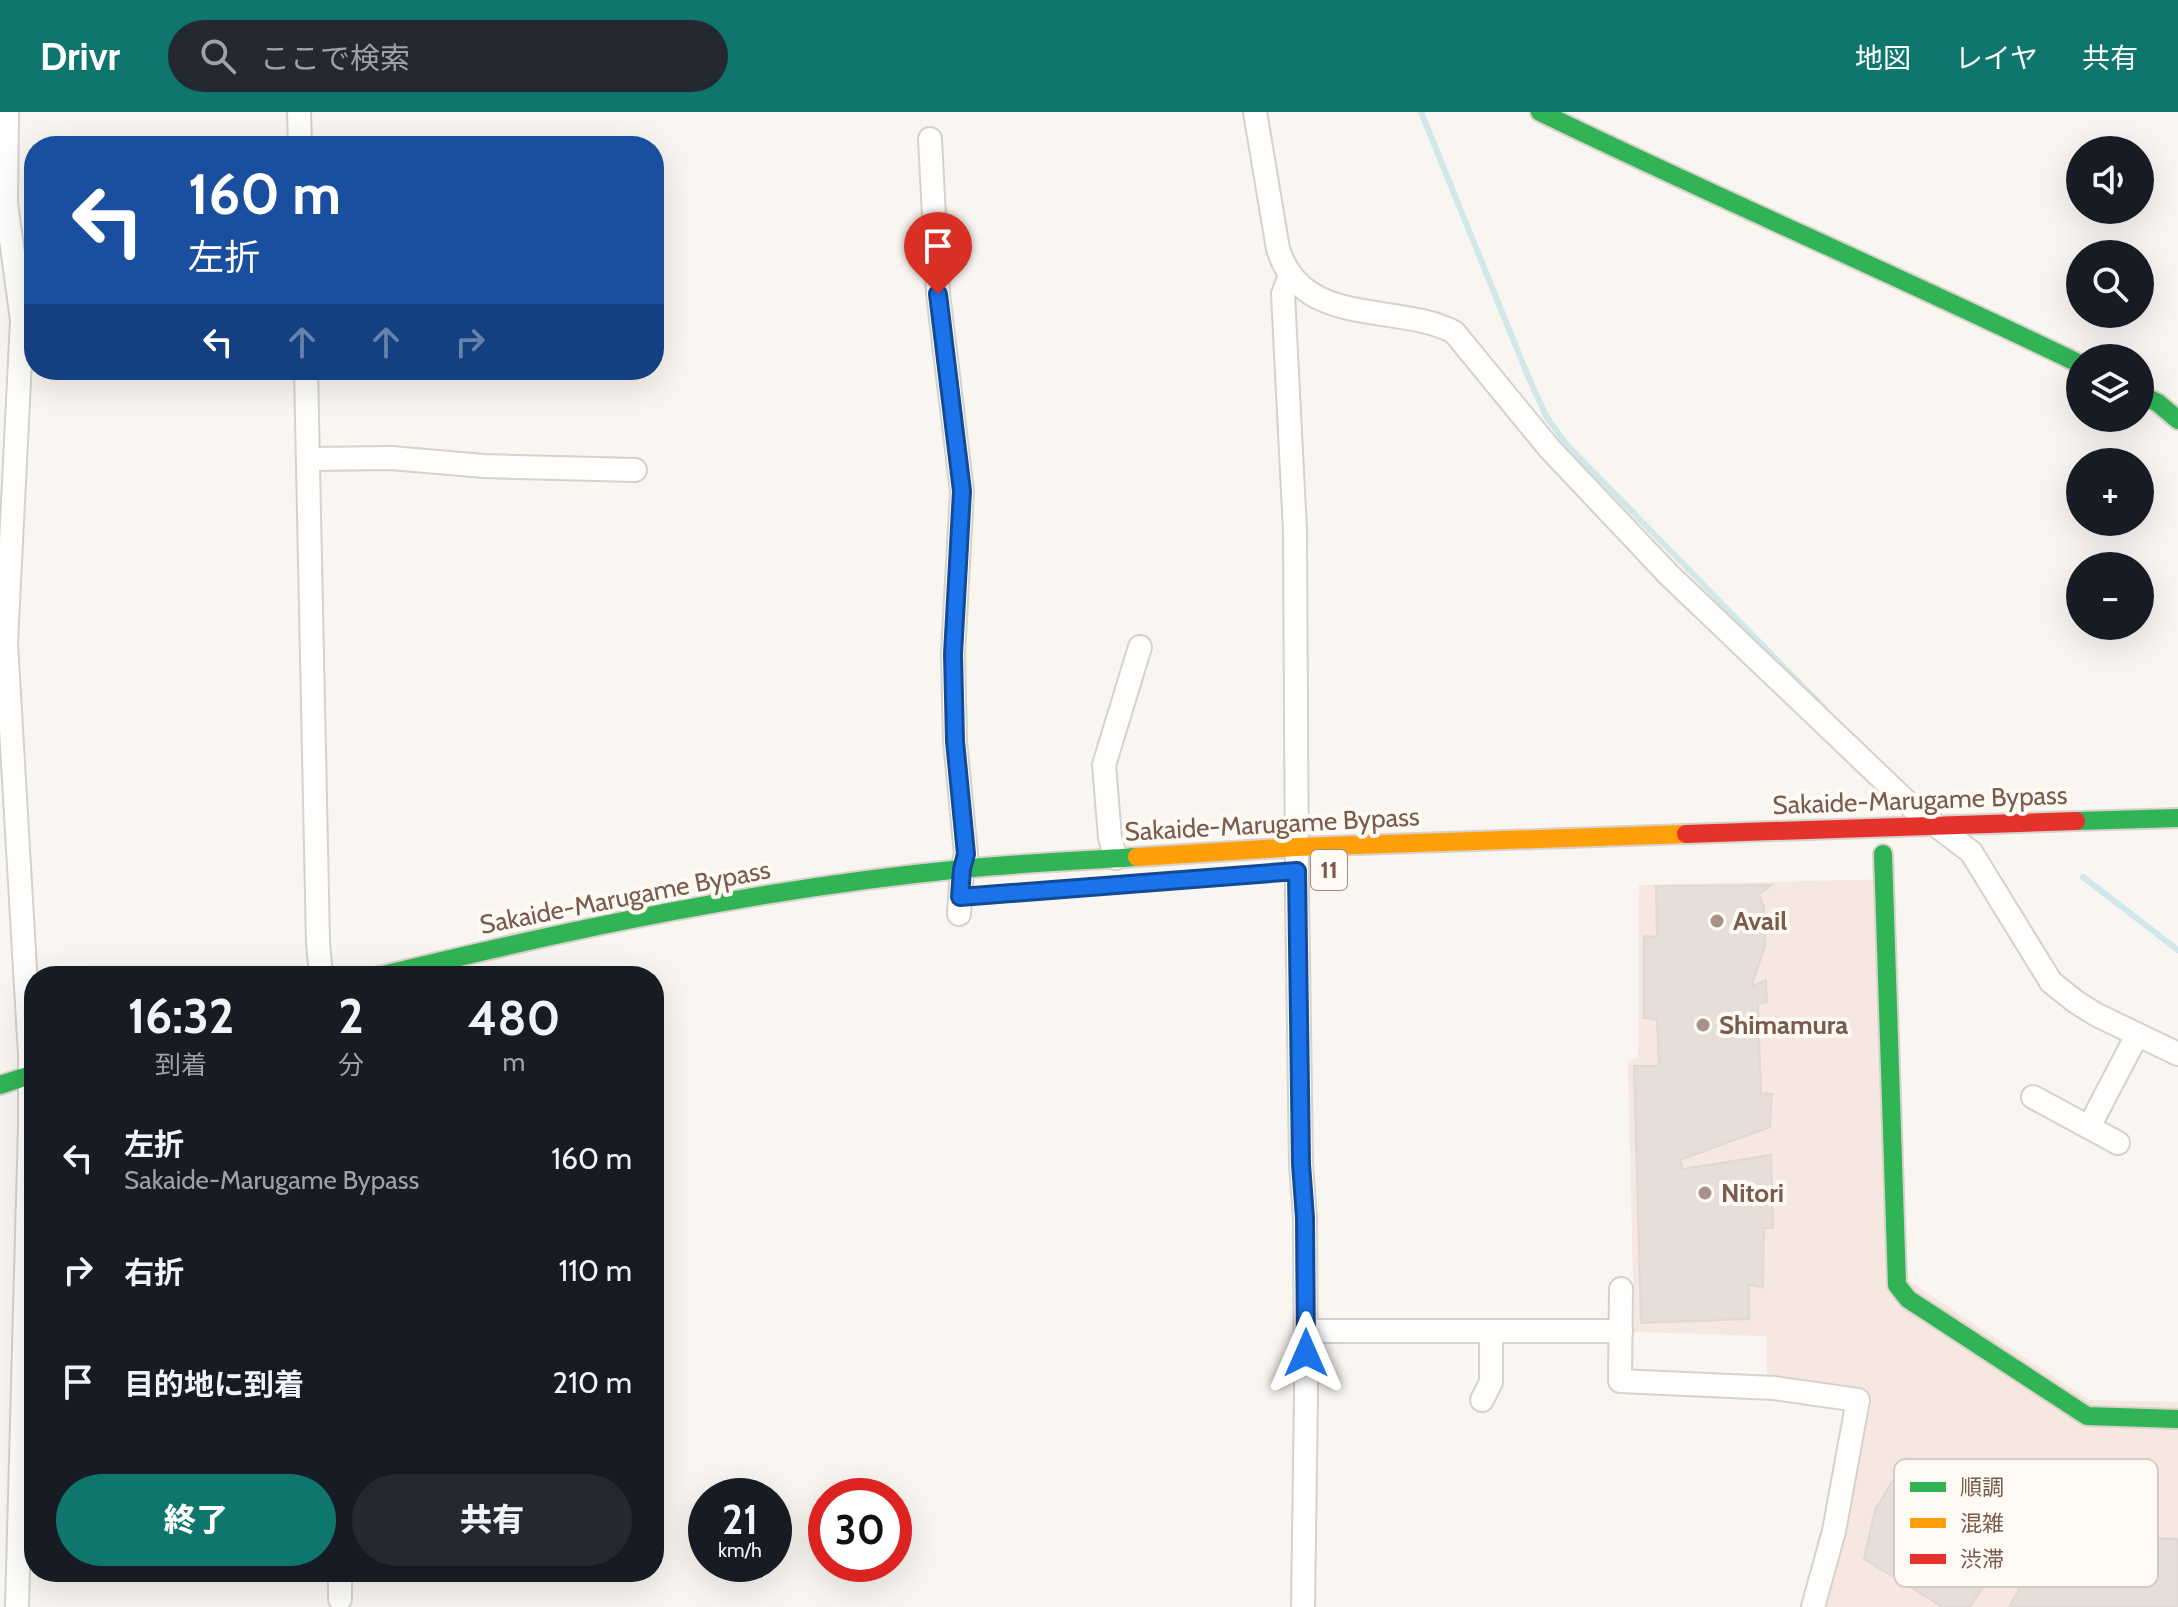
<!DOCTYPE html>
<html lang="ja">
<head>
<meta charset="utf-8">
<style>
	body { margin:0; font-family:Cabin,"Noto Sans JP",sans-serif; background:#242831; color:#f1f3f6; height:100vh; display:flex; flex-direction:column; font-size:30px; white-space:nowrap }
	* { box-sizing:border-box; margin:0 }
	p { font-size:26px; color:#9ea1a6 }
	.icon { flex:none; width:44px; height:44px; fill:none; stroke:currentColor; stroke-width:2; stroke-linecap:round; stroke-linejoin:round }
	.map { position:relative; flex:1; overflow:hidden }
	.side { position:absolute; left:24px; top:854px; width:640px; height:616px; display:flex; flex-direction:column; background:#171b24; border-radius:32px; box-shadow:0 8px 32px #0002 }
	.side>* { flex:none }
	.top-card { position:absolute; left:24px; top:24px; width:640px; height:244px; border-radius:32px; box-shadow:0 8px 32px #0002; background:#1a4fa0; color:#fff; overflow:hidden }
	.buttons { position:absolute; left:2066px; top:24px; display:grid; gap:16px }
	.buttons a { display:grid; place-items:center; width:88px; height:88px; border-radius:50%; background:#171b24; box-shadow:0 8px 32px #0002; font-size:40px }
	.speed { position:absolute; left:688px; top:1366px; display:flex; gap:16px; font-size:40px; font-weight:700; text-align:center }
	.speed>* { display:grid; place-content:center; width:104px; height:104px; border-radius:50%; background:#171b24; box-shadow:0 8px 32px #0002; line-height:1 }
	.speed small { font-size:20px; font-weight:400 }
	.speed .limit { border:12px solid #d22; background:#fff; color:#111 }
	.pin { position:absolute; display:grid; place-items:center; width:68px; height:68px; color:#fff; margin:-82px -34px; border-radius:50% 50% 50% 0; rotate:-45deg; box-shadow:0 0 8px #0007 }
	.pin .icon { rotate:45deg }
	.me { position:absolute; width:88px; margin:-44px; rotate:0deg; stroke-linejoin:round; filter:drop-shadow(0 0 6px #0008) }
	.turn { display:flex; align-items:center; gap:28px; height:168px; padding:0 32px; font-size:36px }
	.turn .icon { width:104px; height:104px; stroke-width:2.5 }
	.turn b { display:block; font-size:56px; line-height:68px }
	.lanes { display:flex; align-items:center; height:76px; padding:0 32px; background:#0003; justify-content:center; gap:40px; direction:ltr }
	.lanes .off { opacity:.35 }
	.eta { display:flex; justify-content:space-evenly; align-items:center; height:136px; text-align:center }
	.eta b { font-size:48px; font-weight:800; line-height:56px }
	.button { display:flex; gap:16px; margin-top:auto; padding:16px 32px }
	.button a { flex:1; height:92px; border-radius:48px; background:#0f766e; color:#fff; font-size:32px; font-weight:800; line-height:92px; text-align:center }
	.button a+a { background:#242831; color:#f1f3f6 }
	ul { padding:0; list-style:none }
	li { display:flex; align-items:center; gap:24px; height:112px; padding:0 32px }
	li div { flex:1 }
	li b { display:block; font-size:30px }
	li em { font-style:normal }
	header { display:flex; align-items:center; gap:48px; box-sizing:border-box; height:112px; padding:0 40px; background:#0f766e; color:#fff }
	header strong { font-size:38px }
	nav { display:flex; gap:44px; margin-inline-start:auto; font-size:28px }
	.search { width:560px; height:72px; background:#242831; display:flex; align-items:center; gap:20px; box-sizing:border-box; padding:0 28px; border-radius:44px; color:#9ea1a6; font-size:30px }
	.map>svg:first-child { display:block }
	.commercial { fill:#f6e8e1 }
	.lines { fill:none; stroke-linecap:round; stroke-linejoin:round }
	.stream { stroke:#d0e8ea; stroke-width:6 }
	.building { fill:#e6ded7; stroke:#e2d8d2; stroke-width:2 }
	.street-casing { stroke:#d7d1cb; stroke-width:26 }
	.fast-casing { stroke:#d9d2cb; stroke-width:22 }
	.slow-casing { stroke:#d9d2cb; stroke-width:22 }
	.jam-casing { stroke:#d9d2cb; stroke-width:22 }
	.street { stroke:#fefefd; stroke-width:22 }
	.fast { stroke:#30b455; stroke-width:18 }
	.slow { stroke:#ff9f0a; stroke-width:18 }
	.jam { stroke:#e5322d; stroke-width:18 }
	.route-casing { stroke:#114b97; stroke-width:20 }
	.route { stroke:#1a73e8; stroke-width:14 }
	.poi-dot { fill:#a69286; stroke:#fffaf3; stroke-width:3 }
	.labels { text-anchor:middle; stroke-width:8; stroke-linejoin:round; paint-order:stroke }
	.shield { fill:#fffaf3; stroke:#a28b7f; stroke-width:2 }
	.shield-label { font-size:24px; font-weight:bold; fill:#7a5c4d }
	.street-label { font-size:26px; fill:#7a5c4d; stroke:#fffaf3 }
	.poi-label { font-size:26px; font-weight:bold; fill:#7a5c4d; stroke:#fffaf3; text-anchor:start }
	.key { fill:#fffaf3; stroke:#d7cbc1; stroke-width:2 }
	.key-label { font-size:22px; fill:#7a5c4d }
</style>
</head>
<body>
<header>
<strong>Drivr</strong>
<div class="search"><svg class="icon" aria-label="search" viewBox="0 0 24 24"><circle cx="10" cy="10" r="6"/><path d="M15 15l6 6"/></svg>ここで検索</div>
<nav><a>地図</a><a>レイヤ</a><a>共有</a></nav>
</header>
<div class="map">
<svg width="2178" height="1495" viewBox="0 0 2178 1495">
	<rect width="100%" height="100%" fill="#f9f5f0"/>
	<!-- commercial -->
	<path class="commercial" d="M1893 767 1906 1167 2089 1288 2178 1290V1495H1820L1864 1287 1767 1270 1766 1224 1634 1220 1628 950 1638 945 1639 773Z"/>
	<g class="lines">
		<!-- stream -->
		<g class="stream">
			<path d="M1421 0 1528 264 1546 304 1567 333 1824 596"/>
			<path d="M2083 765 2178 838"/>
		</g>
	</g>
	<!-- building -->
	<g class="building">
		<path d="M1771 773 1759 783 1764 795 1765 833 1752 874 1766 868 1767 890 1758 892 1761 981 1772 982 1770 1015 1680 1048 1683 1057 1771 1043 1773 1116H1764L1763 1175 1749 1173V1207L1641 1211 1634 954H1659L1657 908 1644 906V824L1657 825 1656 774Z"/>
		<path d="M1907 1346 2020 1417 1970 1495H1943L1864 1447 1875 1398Z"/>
		<path d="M2050 1422 2178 1427V1495H2009Z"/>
	</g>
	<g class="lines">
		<!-- street casing -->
		<g class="street-casing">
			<g id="street">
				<path d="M7 0 6 91 22 208 6 531 30 943V1014L17 1495"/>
				<path d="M299 0 300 34"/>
				<path d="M1255 0 1278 137C1303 217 1396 190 1454 220L1549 336 1669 463 1912 695 1971 740 2051 870 2076 890 2097 903 2178 942"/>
				<path d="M930 27 938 182 962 379 953 542 955 629 966 742 962 757 959 802"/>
				<path d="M1290 163 1283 182 1295 419 1297 781 1301 1052 1305 1106 1306 1283 1303 1495"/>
				<path d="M306 258 318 831 321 864"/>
				<path d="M309 347 391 346 484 354 635 358"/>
				<path d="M1116 746 1110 726 1104 653 1140 535"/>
				<path d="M2033 985 2118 1031"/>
				<path d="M2089 1015 2137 923"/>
				<path d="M1621 1177 1620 1269 1774 1276 1858 1288 1834 1419 1813 1495"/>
				<path d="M1306 1219H1621"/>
				<path d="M1482 1288 1491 1270V1219"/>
				<path d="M340 1487V1460"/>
			</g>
		</g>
		<!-- fast casing -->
		<g class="fast-casing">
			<g id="fast">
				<path d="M1540 0C1719 87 1901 165 2080 252"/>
				<path d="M2140 282 2158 291 2178 308"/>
				<path d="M2076 709 2178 706"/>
				<path d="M1883 742 1897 1173 1908 1187 2087 1304 2178 1307"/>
				<path d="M379 864C571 817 765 776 962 757 1020 751 1079 749 1137 745"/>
				<path d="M0 973 34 962"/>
			</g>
		</g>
		<!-- slow casing -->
		<g class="slow-casing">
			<path id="slow" d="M1137 745 1297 735 1686 722"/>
		</g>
		<!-- jam casing -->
		<g class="jam-casing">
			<path id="jam" d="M1686 722 2076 709"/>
		</g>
		<!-- street -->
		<use href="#street" class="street"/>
		<!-- fast -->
		<use href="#fast" class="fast"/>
		<!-- slow -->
		<use href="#slow" class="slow"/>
		<!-- jam -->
		<use href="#jam" class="jam"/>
	</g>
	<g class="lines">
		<!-- route casing -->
		<g class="route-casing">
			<path id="route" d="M938 182 962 379 953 542 955 629 966 742 962 757 960 785 1297 759 1301 1052 1305 1106 1306 1241"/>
		</g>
		<!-- route -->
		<use href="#route" class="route"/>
	</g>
	<!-- markers -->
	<g class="poi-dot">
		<circle cx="1717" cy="809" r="8"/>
		<circle cx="1703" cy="913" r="8"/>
		<circle cx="1705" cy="1081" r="8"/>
	</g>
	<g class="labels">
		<!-- shield labels -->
		<rect class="shield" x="1311" y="738" width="36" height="40" rx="6"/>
		<g class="shield-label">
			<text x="1329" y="766">11</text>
		</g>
		<!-- street labels -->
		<g class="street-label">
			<text transform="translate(1920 688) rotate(-2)" y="9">Sakaide-Marugame Bypass</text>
			<text transform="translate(1272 712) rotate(-3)" y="9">Sakaide-Marugame Bypass</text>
			<text transform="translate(625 785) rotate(-11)" y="9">Sakaide-Marugame Bypass</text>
		</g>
		<!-- poi labels -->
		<g class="poi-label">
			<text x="1733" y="818">Avail</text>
			<text x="1719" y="922">Shimamura</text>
			<text x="1721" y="1090">Nitori</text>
		</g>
	</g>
	<!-- legend -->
	<rect x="1894" y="1347" width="264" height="128" rx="12" class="key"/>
	<rect x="1910" y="1370" width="36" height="10" fill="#30b455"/>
	<rect x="1910" y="1406" width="36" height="10" fill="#ff9f0a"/>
	<rect x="1910" y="1442" width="36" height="10" fill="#e5322d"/>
	<g class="key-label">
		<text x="1960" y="1383">順調</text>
		<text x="1960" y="1419">混雑</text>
		<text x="1960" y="1455">渋滞</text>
	</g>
</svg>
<div class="buttons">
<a><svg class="icon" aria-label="sound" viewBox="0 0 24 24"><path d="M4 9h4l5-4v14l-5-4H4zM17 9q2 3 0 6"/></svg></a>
<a><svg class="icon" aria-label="search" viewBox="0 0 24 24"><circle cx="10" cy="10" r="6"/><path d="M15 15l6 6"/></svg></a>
<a><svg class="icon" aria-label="layers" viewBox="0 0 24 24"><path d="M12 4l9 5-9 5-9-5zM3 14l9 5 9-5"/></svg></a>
<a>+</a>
<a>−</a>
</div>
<div class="speed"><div>21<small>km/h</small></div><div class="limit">30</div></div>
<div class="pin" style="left:938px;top:182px;background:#d93025"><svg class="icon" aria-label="arrive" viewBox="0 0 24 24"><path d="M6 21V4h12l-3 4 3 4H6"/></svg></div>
<svg class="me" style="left:1306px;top:1241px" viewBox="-20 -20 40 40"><path d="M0-17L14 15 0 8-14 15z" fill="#1a73e8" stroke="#fff" stroke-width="4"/></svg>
<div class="top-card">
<div class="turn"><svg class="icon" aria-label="left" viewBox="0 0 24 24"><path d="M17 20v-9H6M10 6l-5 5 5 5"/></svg><div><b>160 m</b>左折</div></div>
<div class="lanes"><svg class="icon" aria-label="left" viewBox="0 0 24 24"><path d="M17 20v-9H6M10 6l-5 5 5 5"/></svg><svg class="icon off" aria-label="ahead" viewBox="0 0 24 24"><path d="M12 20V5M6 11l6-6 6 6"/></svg><svg class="icon off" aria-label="ahead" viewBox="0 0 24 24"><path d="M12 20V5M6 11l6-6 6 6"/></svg><svg class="icon off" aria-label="right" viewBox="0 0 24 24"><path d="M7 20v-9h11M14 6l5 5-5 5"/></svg></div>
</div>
<section class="side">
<div class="eta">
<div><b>16:32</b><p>到着</p></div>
<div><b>2</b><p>分</p></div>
<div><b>480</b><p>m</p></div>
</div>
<ul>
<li><svg class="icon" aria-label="left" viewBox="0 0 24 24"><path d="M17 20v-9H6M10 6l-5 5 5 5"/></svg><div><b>左折</b><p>Sakaide-Marugame Bypass</p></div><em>160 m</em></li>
<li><svg class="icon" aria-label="right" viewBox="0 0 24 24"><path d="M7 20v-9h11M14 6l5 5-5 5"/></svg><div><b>右折</b></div><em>110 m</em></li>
<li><svg class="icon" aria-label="arrive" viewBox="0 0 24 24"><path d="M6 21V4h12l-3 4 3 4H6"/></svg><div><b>目的地に到着</b></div><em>210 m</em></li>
</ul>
<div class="button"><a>終了</a><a>共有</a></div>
</section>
</div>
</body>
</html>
